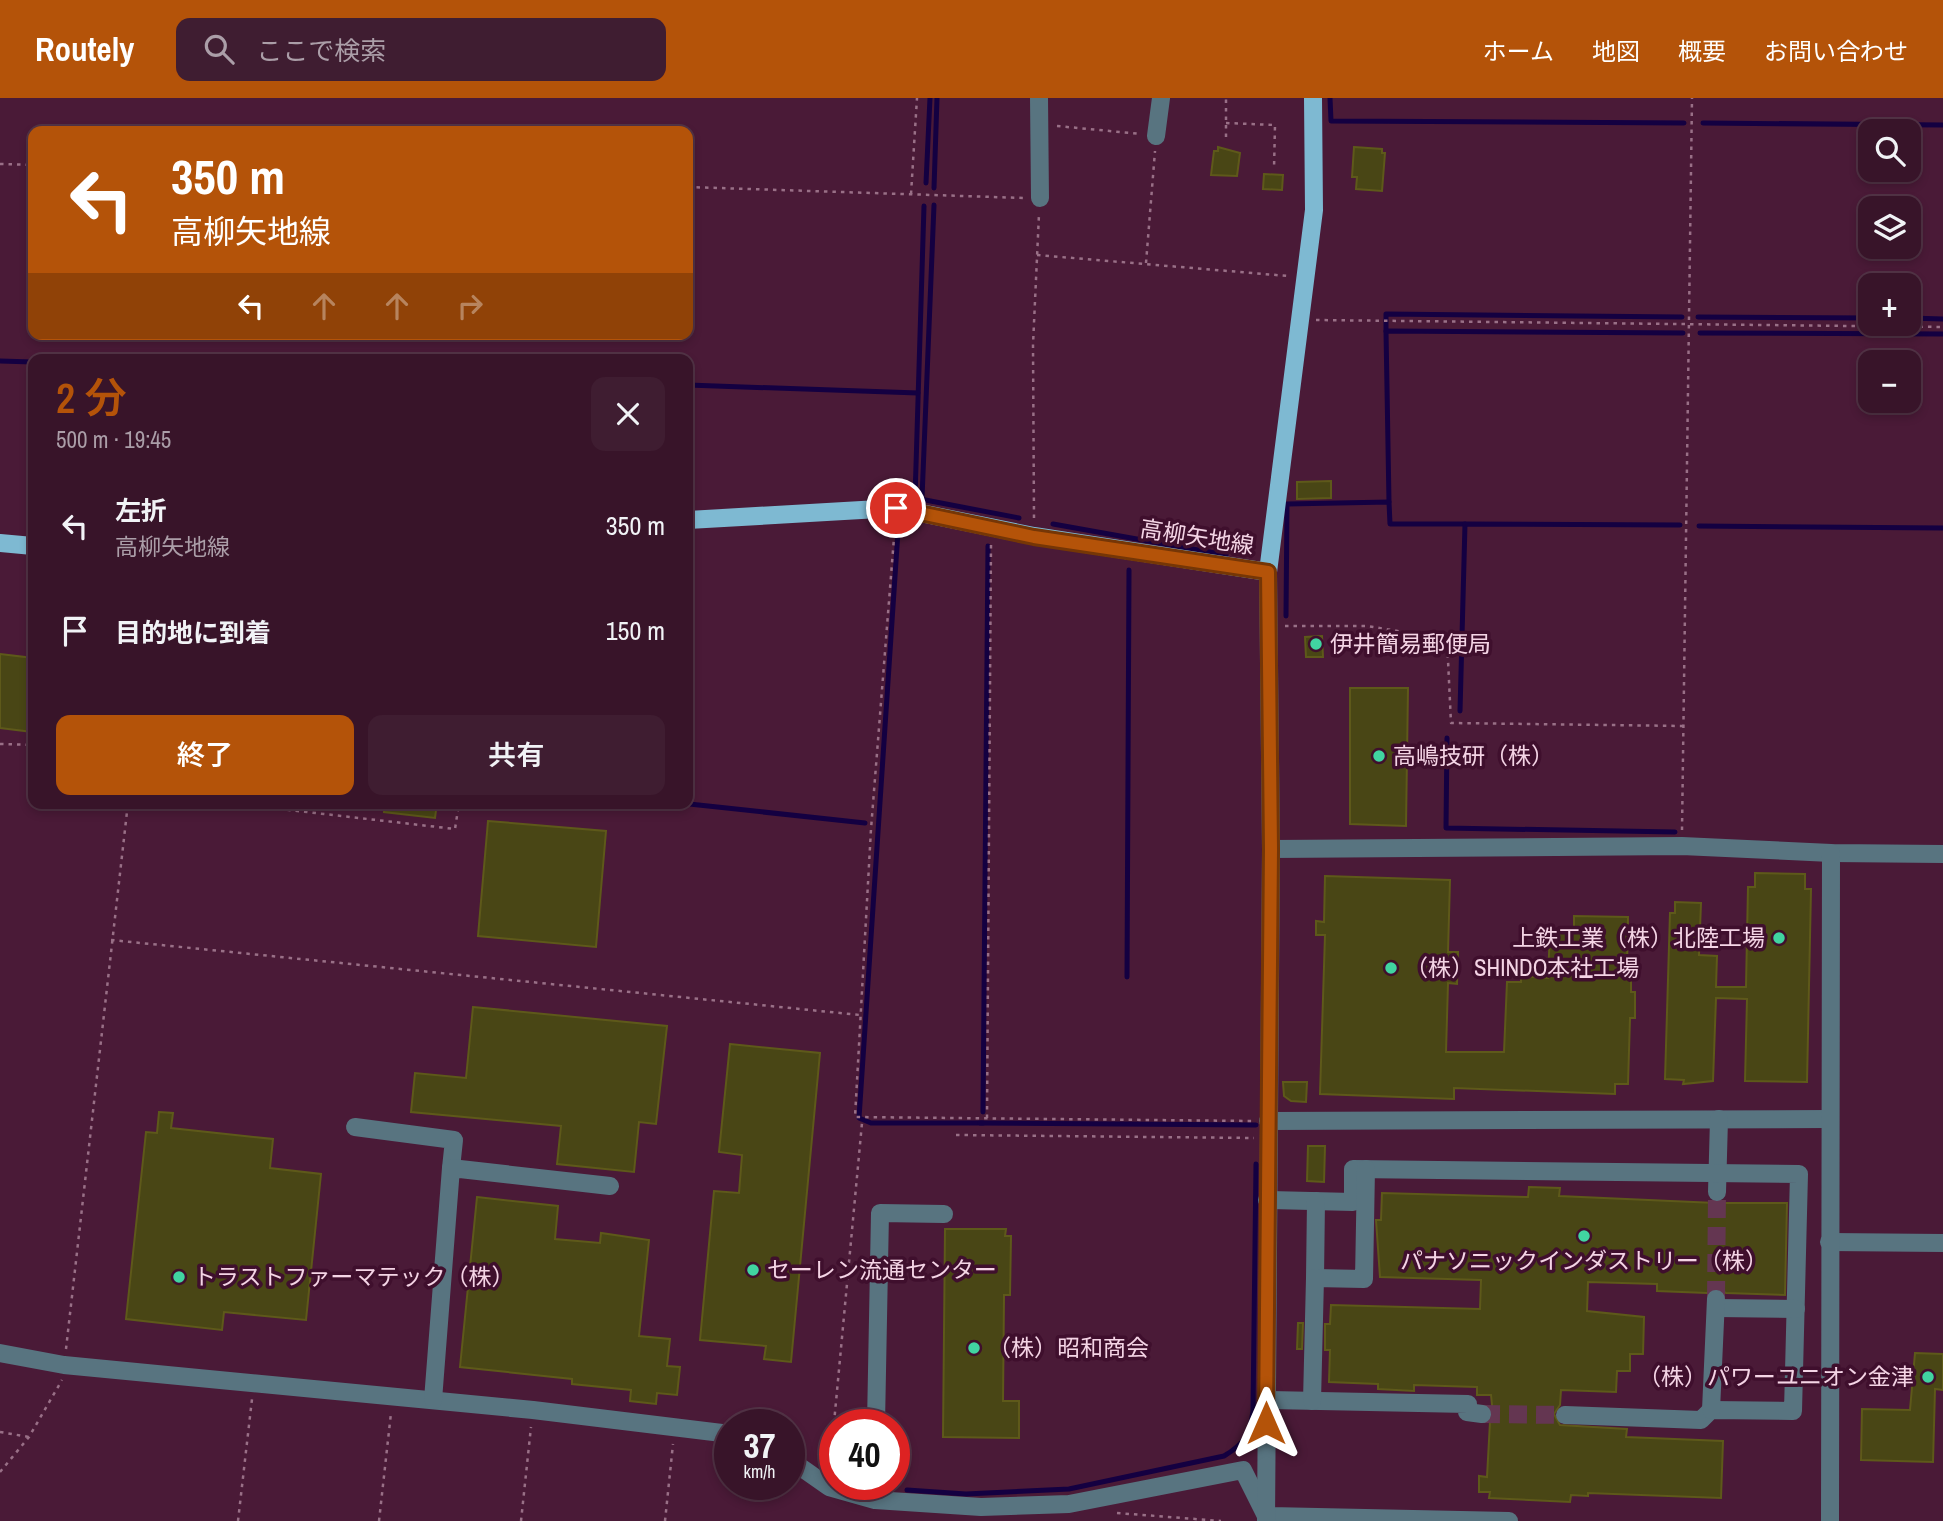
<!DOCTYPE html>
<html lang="ja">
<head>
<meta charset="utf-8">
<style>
	body { margin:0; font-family:"Archivo Narrow","Noto Sans JP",sans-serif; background:#3f1d31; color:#f1f3f6; height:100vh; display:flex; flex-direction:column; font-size:26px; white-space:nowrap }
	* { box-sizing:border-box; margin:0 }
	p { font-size:23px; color:#ab9ea8 }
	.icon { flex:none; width:38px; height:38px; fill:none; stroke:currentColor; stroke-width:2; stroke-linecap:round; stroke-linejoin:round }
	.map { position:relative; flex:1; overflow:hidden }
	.panel { position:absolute; left:28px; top:256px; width:665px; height:455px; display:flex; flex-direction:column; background:#381429; border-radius:14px; box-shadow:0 4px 10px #0003,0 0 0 2px #523346 }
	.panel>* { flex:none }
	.hud { position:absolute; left:28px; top:28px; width:665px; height:214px; border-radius:14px; box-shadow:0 4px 10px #0003,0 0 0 2px #523346; background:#b45309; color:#fff; overflow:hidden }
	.buttons { position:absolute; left:1858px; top:21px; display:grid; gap:14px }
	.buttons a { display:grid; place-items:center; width:63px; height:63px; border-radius:14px; background:#381429; box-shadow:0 4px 10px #0003,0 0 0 2px #523346; font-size:35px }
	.speed { position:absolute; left:714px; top:1311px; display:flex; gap:14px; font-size:35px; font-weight:700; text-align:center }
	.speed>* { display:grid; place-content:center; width:91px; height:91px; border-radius:50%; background:#381429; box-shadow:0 4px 10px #0003,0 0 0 2px #523346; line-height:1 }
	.speed small { font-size:18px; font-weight:400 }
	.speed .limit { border:10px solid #d22; background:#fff; color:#111 }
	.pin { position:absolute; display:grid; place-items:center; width:60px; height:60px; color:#fff; margin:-30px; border:4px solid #fff; border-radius:50%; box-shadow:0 2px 7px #0007 }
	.me { position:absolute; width:77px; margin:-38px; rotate:0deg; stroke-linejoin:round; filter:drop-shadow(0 0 5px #0008) }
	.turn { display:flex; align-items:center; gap:24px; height:147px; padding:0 28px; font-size:32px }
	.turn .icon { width:91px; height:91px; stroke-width:2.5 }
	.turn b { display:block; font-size:49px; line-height:60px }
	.lanes { display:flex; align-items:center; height:66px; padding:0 28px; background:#0003; justify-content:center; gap:35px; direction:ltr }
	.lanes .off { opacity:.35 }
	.round { display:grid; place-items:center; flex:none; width:74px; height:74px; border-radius:14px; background:#3f1d31 }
	.overview { display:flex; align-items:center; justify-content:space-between; height:119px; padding:0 28px }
	h1 { font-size:42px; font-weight:600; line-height:52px; color:#b45309 }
	.button { display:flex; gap:14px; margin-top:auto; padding:14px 28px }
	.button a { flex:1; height:80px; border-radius:14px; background:#b45309; color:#fff; font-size:28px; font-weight:600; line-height:80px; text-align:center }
	.button a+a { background:#3f1d31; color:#f1f3f6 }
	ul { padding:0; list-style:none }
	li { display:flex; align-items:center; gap:21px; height:105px; padding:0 28px }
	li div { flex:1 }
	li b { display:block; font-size:26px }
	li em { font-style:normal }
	header { display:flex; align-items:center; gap:42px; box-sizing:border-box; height:98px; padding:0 35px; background:#b45309; color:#fff }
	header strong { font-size:33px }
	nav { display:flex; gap:38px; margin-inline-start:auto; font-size:24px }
	.search { width:490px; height:63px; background:#3f1d31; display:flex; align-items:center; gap:18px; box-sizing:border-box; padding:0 24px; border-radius:14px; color:#ab9ea8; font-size:26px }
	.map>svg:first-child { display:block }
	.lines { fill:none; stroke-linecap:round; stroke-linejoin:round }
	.stream { stroke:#140041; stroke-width:5 }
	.building { fill:#494615; stroke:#5e591a; stroke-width:2 }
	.minor-tunnel { stroke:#643651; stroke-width:18; stroke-dasharray:18 9; stroke-linecap:butt }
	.path { stroke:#997087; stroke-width:2.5; stroke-dasharray:3.5 5; stroke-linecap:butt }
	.minor { stroke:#587480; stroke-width:18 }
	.major { stroke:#7eb9d2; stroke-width:18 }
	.route-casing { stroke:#753606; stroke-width:18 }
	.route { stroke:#b45309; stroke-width:12 }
	.poi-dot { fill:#41d4a1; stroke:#3f0f2d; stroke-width:2.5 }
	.labels { text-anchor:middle; stroke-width:7; stroke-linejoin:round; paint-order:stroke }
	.street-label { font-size:23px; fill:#f4d4e5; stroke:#3f0f2d }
	.poi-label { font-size:23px; fill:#f4d4e5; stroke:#3f0f2d; text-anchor:start }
</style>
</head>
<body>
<header>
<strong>Routely</strong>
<div class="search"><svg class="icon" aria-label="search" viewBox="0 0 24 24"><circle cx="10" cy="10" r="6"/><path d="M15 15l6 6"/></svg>ここで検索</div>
<nav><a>ホーム</a><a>地図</a><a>概要</a><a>お問い合わせ</a></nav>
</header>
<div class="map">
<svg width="1943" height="1423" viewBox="0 0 1943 1423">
	<rect width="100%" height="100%" fill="#4a1a37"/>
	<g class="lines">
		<!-- stream -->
		<g class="stream">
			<path d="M1330 0 1331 23 1684 25"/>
			<path d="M1703 25 1943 27"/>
			<path d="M926 85 930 0"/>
			<path d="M934 90 937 0"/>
			<path d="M924 108 915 400 1019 420"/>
			<path d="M1698 219 1871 220"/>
			<path d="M1909 220 1943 221"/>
			<path d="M1386 233V216L1682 219"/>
			<path d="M1700 235 1943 236"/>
			<path d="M0 263 33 264"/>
			<path d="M688 287 918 295"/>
			<path d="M922 400 934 107"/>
			<path d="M1389 404 1386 233 1683 235"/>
			<path d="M1053 426 1226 457"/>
			<path d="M1699 428 1943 430"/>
			<path d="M898 433 859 1020 871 1025H983"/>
			<path d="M1286 518 1287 406 1389 404 1390 426H1465"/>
			<path d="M1460 613 1465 426 1680 427"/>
			<path d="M1447 640 1446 730 1675 734"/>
			<path d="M680 705 865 725"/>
			<path d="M1127 879 1129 472"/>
			<path d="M983 1014 988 448"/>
			<path d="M980 1025 1256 1027"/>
			<path d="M907 1392 966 1396 1069 1391 1224 1358C1244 1346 1250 1337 1253 1313L1256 1066"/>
		</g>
	</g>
	<!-- building -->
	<g class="building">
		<path d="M1218 49 1240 55 1237 78 1211 77 1214 53H1218Z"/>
		<path d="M1354 49 1382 51V55H1385L1382 93 1356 91 1357 79H1352Z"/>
		<path d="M1264 76 1283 77 1282 92 1263 91Z"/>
		<path d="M1331 383V400L1297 401V384Z"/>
		<path d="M1322 538 1323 559H1306L1305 539Z"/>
		<path d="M0 556 33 560V634L0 630Z"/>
		<path d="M1350 590H1408L1406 728 1350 726Z"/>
		<path d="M385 705H437L435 720 384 714Z"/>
		<path d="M488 723 606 733 596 849 478 838Z"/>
		<path d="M1755 775 1805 776V791H1811L1807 984 1745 983 1747 901 1716 900 1713 983 1683 986 1684 982 1665 981 1670 815H1675V804L1701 805 1699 857 1717 858 1716 889H1746L1748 789H1755Z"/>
		<path d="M1325 778 1450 782 1448 854H1458L1457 886 1448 885 1446 954H1504L1507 884H1521V878L1548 880 1550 833H1574V818L1628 819 1627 868H1631V894H1635V920H1630L1628 986H1615V996L1454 990V1001L1320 996 1325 837H1316V823L1324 824Z"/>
		<path d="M473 909 667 928 656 1026 639 1024 634 1074 557 1066 561 1028 411 1014 415 975 466 980Z"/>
		<path d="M730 946 820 955 791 1264 764 1261 766 1248 700 1242 714 1093 739 1095 742 1057 719 1054Z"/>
		<path d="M1283 984H1307L1306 1004 1291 1003 1284 998Z"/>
		<path d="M159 1014 173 1015 171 1030 273 1041 270 1070 321 1076 306 1222 224 1214 222 1232 126 1221 146 1034 157 1035Z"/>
		<path d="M1308 1048H1325L1324 1084 1307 1083Z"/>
		<path d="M1529 1089 1560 1090 1559 1098 1716 1105H1787L1785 1197 1726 1195 1716 1190 1707 1195 1657 1193V1186L1588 1184 1587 1213 1644 1219 1643 1256H1630V1273H1617L1616 1294 1561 1292 1560 1307 1554 1316 1560 1327 1627 1331 1626 1339 1723 1343 1721 1400 1588 1395V1398L1571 1397 1570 1404 1489 1400 1490 1394H1479V1378L1487 1379 1490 1324 1493 1317 1491 1297H1477V1289L1414 1287V1293L1378 1291V1286L1329 1284 1330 1252H1325V1226H1330L1331 1207 1480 1211 1481 1182 1380 1179 1376 1122H1381L1382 1095 1528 1099Z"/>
		<path d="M477 1099 558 1108 555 1141 600 1145 601 1135 649 1142 639 1238 670 1241 667 1268 680 1269 677 1297 657 1295 656 1306 630 1303 631 1292 572 1286V1281L460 1269Z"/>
		<path d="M945 1131H1006L1005 1138H1011L1010 1197H1004L1003 1303H1019V1340L943 1339Z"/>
		<path d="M1298 1225H1303L1302 1251H1297Z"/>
		<path d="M1915 1255 1943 1256V1292L1935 1291 1933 1364 1861 1362 1862 1311 1910 1312Z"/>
	</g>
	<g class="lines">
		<!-- minor-tunnel -->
		<g class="minor-tunnel">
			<path d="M1716 1201 1717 1094"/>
			<path d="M1482 1316 1565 1317"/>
		</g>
		<!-- path -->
		<g class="path">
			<path d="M1226 25 1275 27 1274 71"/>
			<path d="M1057 28 1141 36"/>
			<path d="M1226 39V0"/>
			<path d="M0 66 33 67"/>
			<path d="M688 89 1024 100"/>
			<path d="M911 96 917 0"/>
			<path d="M1037 157 1288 178"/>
			<path d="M1146 165 1155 53"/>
			<path d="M1316 222 1943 229"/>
			<path d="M1034 420 1033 247 1039 116"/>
			<path d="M895 427 871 731 855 1019 1252 1023"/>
			<path d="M1285 528H1367L1447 541 1451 625 1684 628"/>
			<path d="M0 646 33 647"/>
			<path d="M228 705 455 731 459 705"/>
			<path d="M1682 732 1692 0"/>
			<path d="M111 842 860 917"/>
			<path d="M987 1020 991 446"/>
			<path d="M956 1037 1254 1040"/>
			<path d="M66 1251 128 705"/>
			<path d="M0 1334 29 1339"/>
			<path d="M830 1368 862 1025"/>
			<path d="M0 1374 29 1339 62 1282"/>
			<path d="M1117 1415 1221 1423"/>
			<path d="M238 1423 252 1301"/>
			<path d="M379 1423 391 1315"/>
			<path d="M521 1423 531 1329"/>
			<path d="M665 1423 673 1346"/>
		</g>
		<!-- minor -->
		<g class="minor">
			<path d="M1039 0 1040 100"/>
			<path d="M1156 38 1161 0"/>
			<path d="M1271 751 1682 748 1831 755 1943 756"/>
			<path d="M1268 1023 1829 1021"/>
			<path d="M355 1029 454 1042 451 1070"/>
			<path d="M1717 1094 1719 1021"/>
			<path d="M1267 1102 1353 1104V1071L1799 1076 1793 1313 1711 1312 1701 1322 1565 1317"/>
			<path d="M1829 1144 1943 1145"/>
			<path d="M1315 1180 1316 1103"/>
			<path d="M1716 1210 1796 1211"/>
			<path d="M0 1255 64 1267 533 1312 730 1336"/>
			<path d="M433 1302 451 1070 610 1088"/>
			<path d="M1267 1302 1468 1306 1467 1314 1482 1316"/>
			<path d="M1312 1303 1315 1180 1364 1181 1366 1071"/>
			<path d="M1711 1312 1716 1201"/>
			<path d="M876 1326 880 1115 944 1116"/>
			<path d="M789 1361 829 1389 875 1402 981 1409 1069 1406 1243 1372 1266 1418 1509 1423"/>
			<path d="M1266 1423 1271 751 1268 474"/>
			<path d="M1830 1423 1831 755"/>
		</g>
		<!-- major -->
		<g class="major">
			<path d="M688 422 896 410 1034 438 1268 474 1314 112 1313 0"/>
			<path d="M0 445 33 448"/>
		</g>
	</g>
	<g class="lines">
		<!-- route casing -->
		<g class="route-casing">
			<path id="route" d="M896 410 1034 439 1268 474 1271 751 1266 1325"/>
		</g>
		<!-- route -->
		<use href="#route" class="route"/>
	</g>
	<!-- markers -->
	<g class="poi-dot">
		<circle cx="1316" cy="546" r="7"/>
		<circle cx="1379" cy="658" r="7"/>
		<circle cx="1779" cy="840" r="7"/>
		<circle cx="1391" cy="870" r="7"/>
		<circle cx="1584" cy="1138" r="7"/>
		<circle cx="753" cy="1172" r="7"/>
		<circle cx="179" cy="1179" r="7"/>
		<circle cx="974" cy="1250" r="7"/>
		<circle cx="1928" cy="1279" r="7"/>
	</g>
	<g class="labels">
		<!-- street labels -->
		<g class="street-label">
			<text transform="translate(1197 439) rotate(9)" y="8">高柳矢地線</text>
		</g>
		<!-- poi labels -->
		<g class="poi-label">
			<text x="1330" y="554">伊井簡易郵便局</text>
			<text x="1393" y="666">高嶋技研（株）</text>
			<text x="1765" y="848" text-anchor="end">上鉄工業（株）北陸工場</text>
			<text x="1405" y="878">（株）SHINDO本社工場</text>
			<text x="1584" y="1171" text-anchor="middle">パナソニックインダストリー（株）</text>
			<text x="767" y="1180">セーレン流通センター</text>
			<text x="193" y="1187">トラストファーマテック（株）</text>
			<text x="988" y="1258">（株）昭和商会</text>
			<text x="1914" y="1287" text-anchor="end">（株）パワーユニオン金津</text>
		</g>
	</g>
</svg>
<div class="buttons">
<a><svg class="icon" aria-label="search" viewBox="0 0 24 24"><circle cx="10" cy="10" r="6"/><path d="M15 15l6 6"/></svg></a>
<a><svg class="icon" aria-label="layers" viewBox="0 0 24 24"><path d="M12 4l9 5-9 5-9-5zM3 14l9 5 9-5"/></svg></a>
<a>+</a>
<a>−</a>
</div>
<div class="speed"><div>37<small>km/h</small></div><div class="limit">40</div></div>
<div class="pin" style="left:896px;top:410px;background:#d93025"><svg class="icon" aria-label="arrive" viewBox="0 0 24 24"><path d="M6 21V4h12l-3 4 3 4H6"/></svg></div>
<svg class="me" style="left:1266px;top:1325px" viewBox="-20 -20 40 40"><path d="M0-17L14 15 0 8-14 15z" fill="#b45309" stroke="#fff" stroke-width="4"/></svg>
<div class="hud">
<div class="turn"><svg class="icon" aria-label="left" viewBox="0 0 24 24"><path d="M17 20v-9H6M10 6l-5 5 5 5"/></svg><div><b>350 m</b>高柳矢地線</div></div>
<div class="lanes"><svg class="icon" aria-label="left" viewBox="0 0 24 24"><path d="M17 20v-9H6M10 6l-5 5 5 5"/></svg><svg class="icon off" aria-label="ahead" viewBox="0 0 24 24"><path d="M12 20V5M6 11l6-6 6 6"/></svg><svg class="icon off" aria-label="ahead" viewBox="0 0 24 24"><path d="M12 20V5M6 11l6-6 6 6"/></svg><svg class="icon off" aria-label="right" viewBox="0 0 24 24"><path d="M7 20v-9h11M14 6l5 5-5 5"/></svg></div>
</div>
<section class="panel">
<div class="overview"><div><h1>2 分</h1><p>500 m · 19:45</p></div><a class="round"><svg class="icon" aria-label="close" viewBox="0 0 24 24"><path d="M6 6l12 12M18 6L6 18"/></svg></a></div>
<ul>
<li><svg class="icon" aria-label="left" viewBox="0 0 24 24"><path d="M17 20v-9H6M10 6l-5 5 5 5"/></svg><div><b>左折</b><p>高柳矢地線</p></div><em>350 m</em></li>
<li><svg class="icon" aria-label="arrive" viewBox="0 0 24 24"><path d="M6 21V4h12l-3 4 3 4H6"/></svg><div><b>目的地に到着</b></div><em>150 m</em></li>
</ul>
<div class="button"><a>終了</a><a>共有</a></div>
</section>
</div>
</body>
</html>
